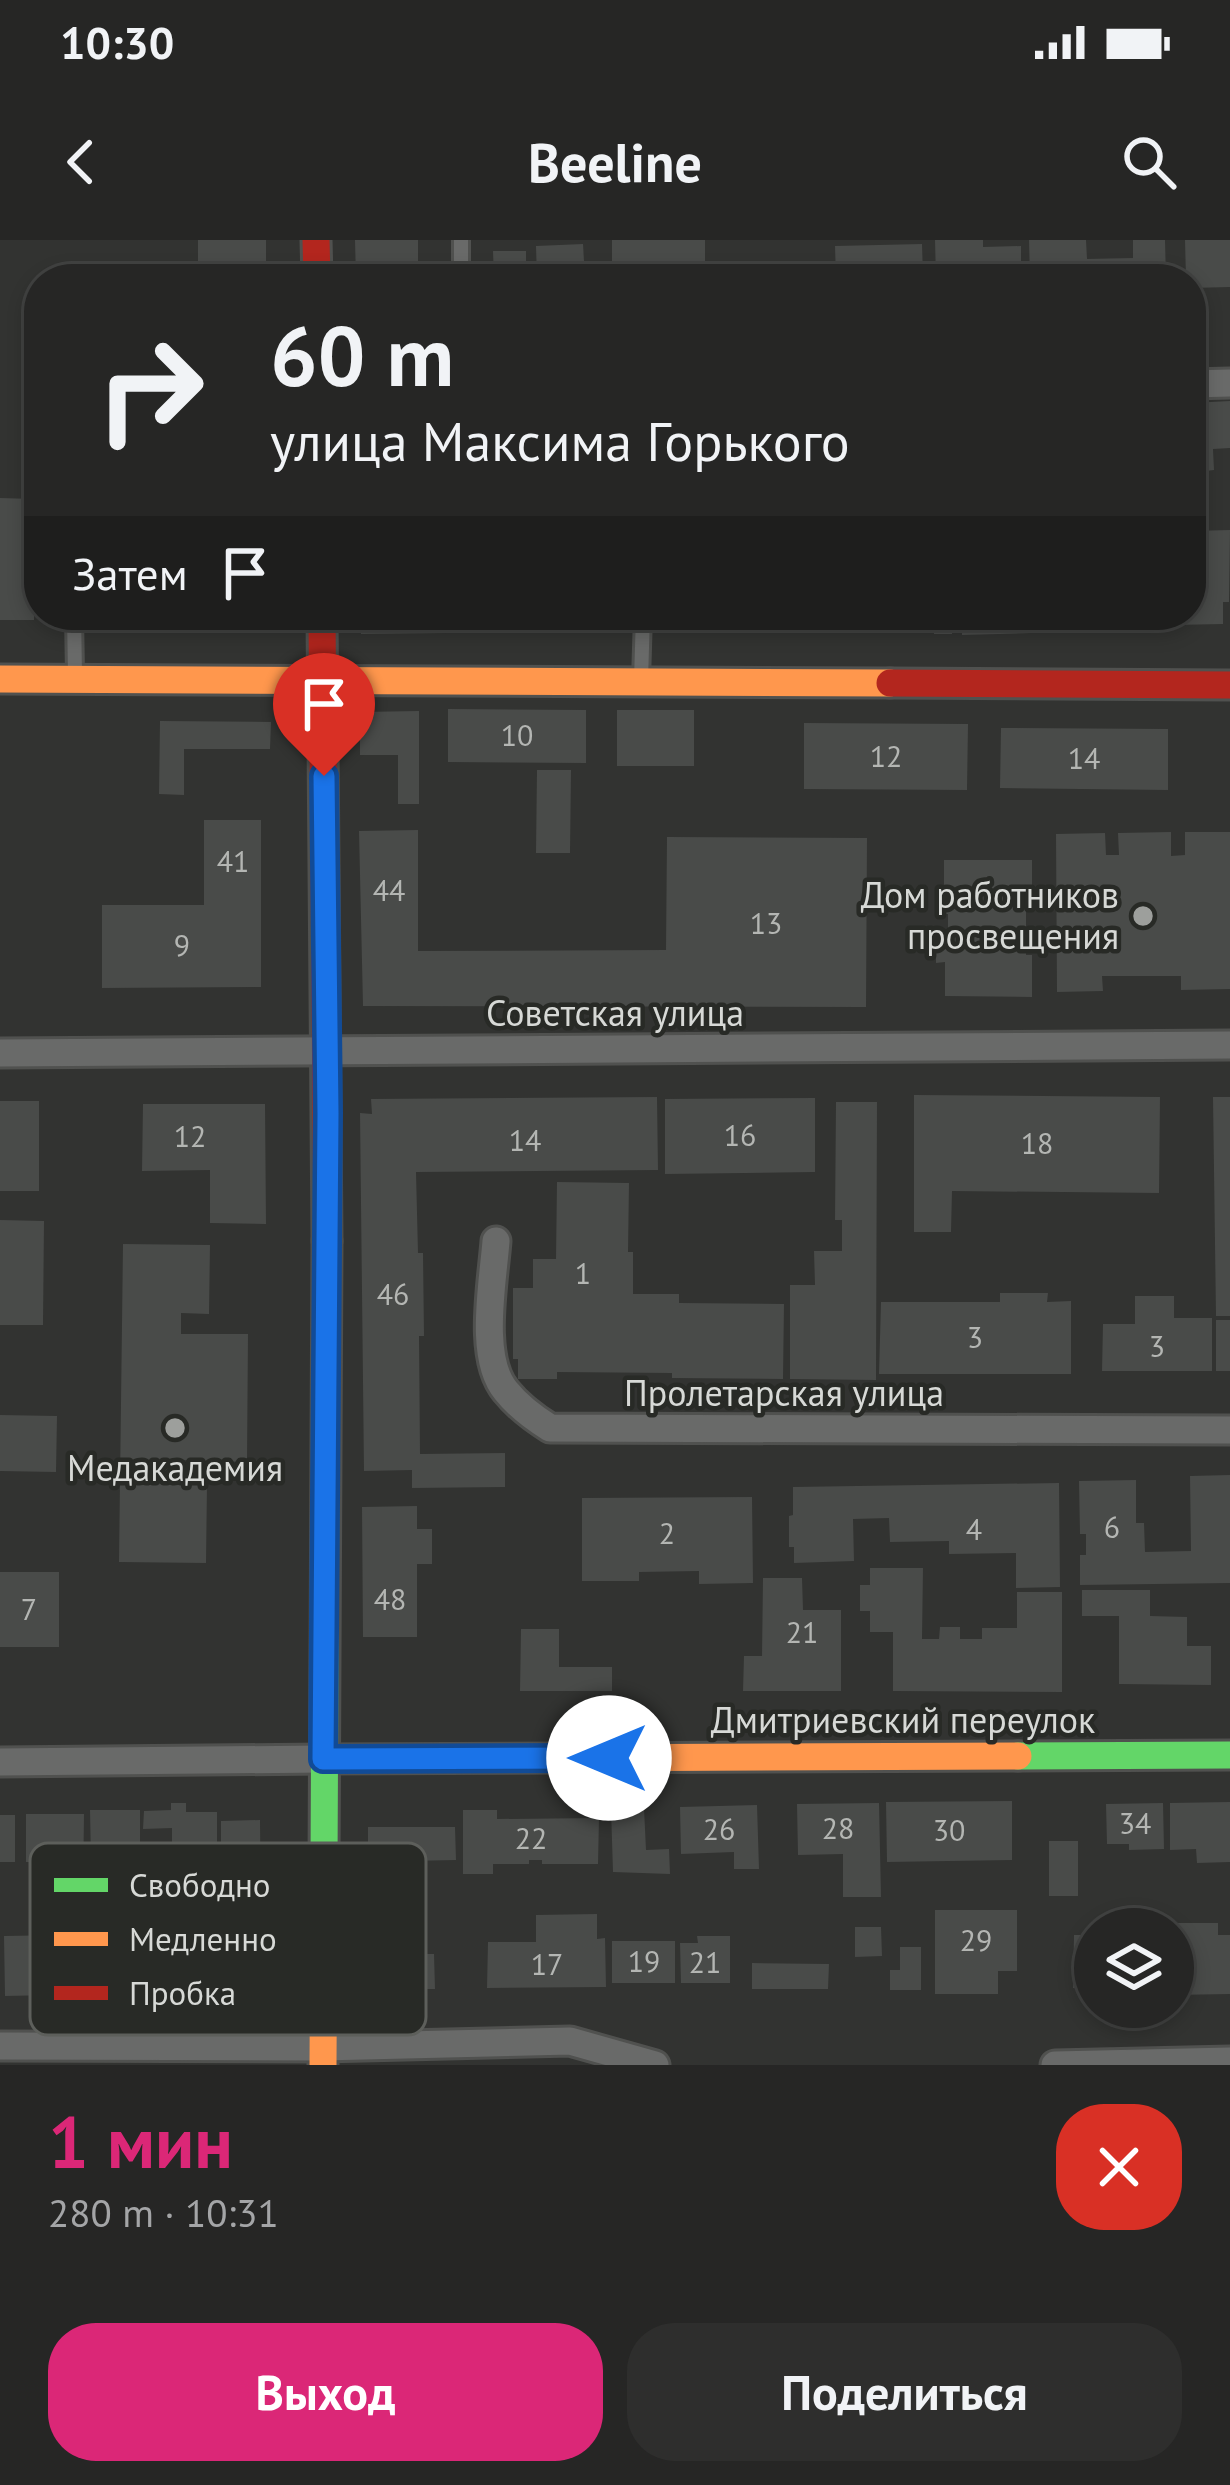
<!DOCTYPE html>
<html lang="ru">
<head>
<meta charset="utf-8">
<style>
	body { margin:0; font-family:"PT Sans",sans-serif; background:#2e2e2d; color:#f1f3f6; height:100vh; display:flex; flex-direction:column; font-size:45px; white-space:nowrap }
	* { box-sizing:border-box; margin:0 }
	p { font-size:39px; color:#a4a5a7 }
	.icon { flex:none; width:66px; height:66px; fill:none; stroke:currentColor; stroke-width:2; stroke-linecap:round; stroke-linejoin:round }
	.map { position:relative; height:1825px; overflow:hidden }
	.sheet { display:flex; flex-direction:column; background:#262625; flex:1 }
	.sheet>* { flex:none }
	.banner { position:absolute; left:24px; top:24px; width:1182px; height:366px; border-radius:48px; box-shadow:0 6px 18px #0003,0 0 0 3px #424342; background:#262625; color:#f1f3f6; overflow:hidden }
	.tools { position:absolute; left:1074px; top:1668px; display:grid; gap:24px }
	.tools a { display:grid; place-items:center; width:120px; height:120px; border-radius:50%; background:#262625; box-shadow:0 6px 18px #0003,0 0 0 3px #424342; font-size:60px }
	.pin { position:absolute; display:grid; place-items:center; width:102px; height:102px; color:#fff; margin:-123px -51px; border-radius:50% 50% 50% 0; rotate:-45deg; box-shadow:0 0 12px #0007 }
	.pin .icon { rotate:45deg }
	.me { position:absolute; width:132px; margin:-66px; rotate:270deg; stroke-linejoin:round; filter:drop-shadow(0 0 9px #0008) }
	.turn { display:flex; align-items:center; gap:42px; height:252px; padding:0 48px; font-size:54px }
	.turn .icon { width:156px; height:156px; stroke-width:2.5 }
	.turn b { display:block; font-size:84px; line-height:102px }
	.then { display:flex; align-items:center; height:114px; padding:0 48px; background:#0003; gap:24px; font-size:45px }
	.round { display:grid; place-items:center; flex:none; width:126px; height:126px; border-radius:48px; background:#2e2e2d }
	.overview { display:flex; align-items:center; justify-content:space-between; height:204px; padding:0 48px }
	h1 { font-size:72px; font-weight:800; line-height:90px; color:#db2777 }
	.cta { display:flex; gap:24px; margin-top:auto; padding:24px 48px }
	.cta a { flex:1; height:138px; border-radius:48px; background:#db2777; color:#fff; font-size:48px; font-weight:800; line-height:138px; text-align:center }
	.cta a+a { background:#2e2e2d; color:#f1f3f6 }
	.status { display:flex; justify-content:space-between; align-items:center; height:84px; padding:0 60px; background:#262625; direction:ltr }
	.status svg { height:33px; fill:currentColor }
	header { display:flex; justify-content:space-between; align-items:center; height:156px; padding:0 48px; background:#262625; font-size:54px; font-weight:800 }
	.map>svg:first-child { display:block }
	.building { fill:#494b49 }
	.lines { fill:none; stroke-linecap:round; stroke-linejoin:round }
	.lane-casing { stroke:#50514f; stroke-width:20 }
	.street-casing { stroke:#50514f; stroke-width:33 }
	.fast-casing { stroke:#50514f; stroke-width:33 }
	.slow-casing { stroke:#50514f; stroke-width:33 }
	.jam-casing { stroke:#50514f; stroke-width:33 }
	.lane { stroke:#696a69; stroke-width:14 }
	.street { stroke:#696a69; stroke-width:27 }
	.fast { stroke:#63d668; stroke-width:27 }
	.slow { stroke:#ff974d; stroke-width:27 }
	.jam { stroke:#b3261e; stroke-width:27 }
	.route-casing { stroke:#114b97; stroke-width:30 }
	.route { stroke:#1a73e8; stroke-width:21 }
	.poi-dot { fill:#9d9f9c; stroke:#282a26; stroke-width:4.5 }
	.labels { text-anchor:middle; stroke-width:9; stroke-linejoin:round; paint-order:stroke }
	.number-label { font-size:30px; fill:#b4b6b3 }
	.poi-label { font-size:36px; fill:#d7d9d6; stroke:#282a26; text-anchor:end }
	.street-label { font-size:36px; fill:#d7d9d6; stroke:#282a26 }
	.key { fill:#282a26; stroke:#5d5f5b; stroke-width:3 }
	.key-label { font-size:33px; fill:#d7d9d6 }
</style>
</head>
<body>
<div class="status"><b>10:30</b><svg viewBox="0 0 49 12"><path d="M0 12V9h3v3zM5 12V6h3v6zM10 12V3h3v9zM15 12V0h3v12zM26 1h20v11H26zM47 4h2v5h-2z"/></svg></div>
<header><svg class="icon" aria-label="back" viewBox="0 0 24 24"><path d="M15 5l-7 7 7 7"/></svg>Beeline<svg class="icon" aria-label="search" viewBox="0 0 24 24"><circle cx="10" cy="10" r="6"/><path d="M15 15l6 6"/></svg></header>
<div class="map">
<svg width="1230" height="1825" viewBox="0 0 1230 1825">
	<rect width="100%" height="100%" fill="#323331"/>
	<!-- building -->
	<g class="building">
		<path d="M198 0H266V39H225V30H198Z"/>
		<path d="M355 0H418V39H356Z"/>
		<rect x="612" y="0" width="93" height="39"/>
		<path d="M935 0H983V7L1021 6V39H936Z"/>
		<path d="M1029 0H1086L1087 19 1133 18V0H1165L1166 39H1030Z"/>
		<path d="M1185 0H1230V47L1191 48V39H1186Z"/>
		<path d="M583 4 585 38 537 39 536 6Z"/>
		<path d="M922 4 923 35 916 36V39H836L835 6Z"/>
		<path d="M493 11H526V21H532V39H494Z"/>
		<path d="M1230 161V208L1213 209 1214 230 1206 231 1207 261 1191 262V163Z"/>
		<path d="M0 258 34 259V380H0Z"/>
		<path d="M1230 290 1229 362H1223V384L1174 385V375H1191V291Z"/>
		<path d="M110 375H174V389L110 388Z"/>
		<path d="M361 375H617V391L361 394Z"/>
		<path d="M661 375H796L797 383 661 387Z"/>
		<path d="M933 375H952V394H934Z"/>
		<path d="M962 375H1031V393L962 395Z"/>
		<path d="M448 469 586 470V523L448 522Z"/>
		<rect x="617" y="470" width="77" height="56"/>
		<path d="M419 471V564H398V515H360V472Z"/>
		<path d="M160 481 271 482 270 509H184V555L159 554Z"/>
		<path d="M804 483 968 484 967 550 804 549Z"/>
		<path d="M1001 488 1168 489V550L1000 548Z"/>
		<path d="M537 530H571L570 613H536Z"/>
		<path d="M204 580H261V747L102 748V665H204Z"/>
		<path d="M418 590V711L666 710 667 597 867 598 866 767 363 766 359 591Z"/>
		<path d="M1171 592V616L1185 615V592H1230V749L1181 750V736H1102L1103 751 1057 752 1056 594 1105 593 1106 615H1119L1118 593Z"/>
		<path d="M944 620H1032V658H1026V715H1032V757L945 756V722L936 723V696H948V674H935V653H944Z"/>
		<path d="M914 855 1160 857 1159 953 952 951 951 992H914Z"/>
		<path d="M657 857 658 930 416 932 418 1013H423L424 1096H419L420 1214 505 1213V1247L412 1248V1230L364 1231 360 873 372 874 371 859Z"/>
		<path d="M1213 857H1230V1076H1216Z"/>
		<path d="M815 858V932L665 934V859Z"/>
		<rect x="0" y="861" width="39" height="90"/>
		<path d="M836 862H877L876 1140 790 1139V1045H815L814 1011H842V980H835Z"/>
		<path d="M143 864H265L266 984 210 983V930L142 931Z"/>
		<path d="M557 942 629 943 628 1012H633V1054H679V1063L784 1064 783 1139 672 1138V1133L557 1132V1139H518V1119H513V1048H533V1019H556Z"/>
		<path d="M0 980 44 981 43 1085H0Z"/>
		<path d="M123 1004 210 1005 209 1074 181 1073V1094H248L247 1222 180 1220 179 1244 207 1245 206 1323 119 1322Z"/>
		<path d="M1000 1053H1048L1047 1062 1071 1061V1134H879L881 1062H1000Z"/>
		<path d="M1135 1056H1174V1078H1212V1131H1102L1103 1084H1135Z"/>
		<rect x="1216" y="1080" width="14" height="51"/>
		<path d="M0 1175 57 1176 56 1232 0 1231Z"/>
		<path d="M1230 1235V1343L1080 1345V1315H1086V1294H1080L1079 1241 1136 1240V1283H1144L1145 1312 1191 1311 1190 1236Z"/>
		<path d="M1059 1243 1060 1347 1016 1348V1313L949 1314V1301L890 1302 889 1278 853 1279 854 1321 794 1323V1307H789V1276L793 1275V1247Z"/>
		<path d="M752 1257 753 1343 699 1344V1331L639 1332V1341H582V1258Z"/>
		<path d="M417 1266V1289H432V1324H417V1397H363L362 1267Z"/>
		<path d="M870 1328H923L922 1399H939L940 1387H960V1399H982V1388H1017V1352H1062V1452L893 1451V1392H870V1371H860V1345H870Z"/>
		<rect x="0" y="1332" width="59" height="75"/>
		<path d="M763 1338H802L803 1370H841V1451H743L744 1416H762Z"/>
		<path d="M1082 1350H1150V1376L1187 1377V1406H1211V1445L1119 1444V1376H1082Z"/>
		<path d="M521 1389H559V1427H612V1451H520Z"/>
		<path d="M1012 1561V1620L887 1622 886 1562Z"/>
		<path d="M1230 1562V1622L1197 1623 1196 1609 1170 1610V1563Z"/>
		<path d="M171 1563H186V1572H217V1602L172 1603V1588L143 1589 144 1571 171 1570Z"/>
		<path d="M879 1563 881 1657H843V1614L798 1615 797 1564Z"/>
		<path d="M1163 1563 1164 1609 1129 1610V1604H1107L1106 1564Z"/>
		<path d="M757 1565 759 1629H734V1612L681 1614 680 1567Z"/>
		<path d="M644 1568 646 1610 669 1609 670 1634 613 1632 611 1569Z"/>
		<path d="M90 1570H140V1603H115V1620H91Z"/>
		<path d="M463 1570H497V1579L599 1578 598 1624H542V1620H529V1624H493V1634H463Z"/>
		<path d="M26 1574H84L83 1650H52L51 1622H26Z"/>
		<rect x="0" y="1575" width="15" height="47"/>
		<path d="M260 1580 261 1678H193V1651H222V1628L171 1629V1608L221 1607V1581Z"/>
		<path d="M368 1587H455L456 1620 408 1621V1633H368Z"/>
		<rect x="1049" y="1601" width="29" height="55"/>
		<path d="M935 1670H1017V1731H998V1754H935Z"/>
		<path d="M597 1674V1699L605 1698 606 1747 487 1748 488 1702H536V1675Z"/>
		<path d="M362 1676H407V1714H434L435 1749H363Z"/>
		<path d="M1099 1680H1126L1127 1689H1099Z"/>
		<path d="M1164 1683H1218V1695H1230V1754L1173 1755V1689H1164Z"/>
		<path d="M855 1687H881L882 1716 855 1717Z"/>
		<path d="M63 1695V1744H53V1755L5 1756 4 1696Z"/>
		<path d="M1074 1695H1095V1756H1088L1087 1748H1073Z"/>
		<path d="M697 1696H730V1743H681L680 1703H698Z"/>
		<rect x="612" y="1701" width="63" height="42"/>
		<path d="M900 1707H921V1750H890V1730H900Z"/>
		<path d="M752 1723 829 1724 828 1749H752Z"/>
	</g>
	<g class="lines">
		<!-- lane casing -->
		<g class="lane-casing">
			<g id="lane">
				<path d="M461 0V39"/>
				<path d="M74 375 75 434"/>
				<path d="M641 440 643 375"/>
			</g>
		</g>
		<!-- street casing -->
		<g class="street-casing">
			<g id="street">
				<path d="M1191 144 1230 143"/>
				<path d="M0 813 1230 805"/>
				<path d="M496 1001C493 1042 478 1118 506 1151 518 1166 534 1178 550 1188L1230 1190"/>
				<path d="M0 1522 323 1519"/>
				<path d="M0 1806 322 1807 570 1801 655 1825"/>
				<path d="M1055 1825 1230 1821"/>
			</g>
		</g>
		<!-- fast casing -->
		<g class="fast-casing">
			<g id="fast">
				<path d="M1018 1516 1230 1515"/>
				<path d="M324 1625 327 1001"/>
			</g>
		</g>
		<!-- slow casing -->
		<g class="slow-casing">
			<g id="slow">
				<path d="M0 439 890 443"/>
				<path d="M323 1519 1018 1516"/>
				<path d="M323 1825 324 1625"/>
			</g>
		</g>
		<!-- jam casing -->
		<g class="jam-casing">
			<g id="jam">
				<path d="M316 0 317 39"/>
				<path d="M322 375 327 1001"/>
				<path d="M890 443 1230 445"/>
			</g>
		</g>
		<!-- lane -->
		<use href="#lane" class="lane"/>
		<!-- street -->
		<use href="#street" class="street"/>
		<!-- fast -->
		<use href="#fast" class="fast"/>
		<!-- slow -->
		<use href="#slow" class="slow"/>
		<!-- jam -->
		<use href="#jam" class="jam"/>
	</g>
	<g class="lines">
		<!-- route casing -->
		<g class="route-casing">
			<path id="route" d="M324 536 328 873 323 1519 609 1518"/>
		</g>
		<!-- route -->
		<use href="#route" class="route"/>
	</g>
	<!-- markers -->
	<g class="poi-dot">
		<circle cx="1143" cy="676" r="12"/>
		<circle cx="175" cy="1188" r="12"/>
	</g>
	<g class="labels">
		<!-- number labels -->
		<g class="number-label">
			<text x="517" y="506">10</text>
			<text x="886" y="527">12</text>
			<text x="1084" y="529">14</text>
			<text x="233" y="632">41</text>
			<text x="389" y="661">44</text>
			<text x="766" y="694">13</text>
			<text x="182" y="716">9</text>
			<text x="740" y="906">16</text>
			<text x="190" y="907">12</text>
			<text x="525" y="911">14</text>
			<text x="1037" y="914">18</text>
			<text x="583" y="1044">1</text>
			<text x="393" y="1065">46</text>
			<text x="975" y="1108">3</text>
			<text x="1157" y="1117">3</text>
			<text x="1112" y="1298">6</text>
			<text x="974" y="1300">4</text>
			<text x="667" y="1304">2</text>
			<text x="390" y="1370">48</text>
			<text x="29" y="1380">7</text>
			<text x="802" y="1403">21</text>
			<text x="1135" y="1594">34</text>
			<text x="838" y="1599">28</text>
			<text x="719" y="1600">26</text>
			<text x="949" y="1601">30</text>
			<text x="531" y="1609">22</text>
			<text x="976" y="1711">29</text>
			<text x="644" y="1732">19</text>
			<text x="705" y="1733">21</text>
			<text x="547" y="1735">17</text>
		</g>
		<!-- poi labels -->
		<g class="poi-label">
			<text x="1119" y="668">Дом работников<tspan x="1119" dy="41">просвещения</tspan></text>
			<text x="175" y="1241" text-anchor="middle">Медакадемия</text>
		</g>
		<!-- street labels -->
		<g class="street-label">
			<text x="615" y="786">Советская улица</text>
			<text x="784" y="1166">Пролетарская улица</text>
			<text x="903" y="1493">Дмитриевский переулок</text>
		</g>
	</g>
	<!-- legend -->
	<rect x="30" y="1603" width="396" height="192" rx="18" class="key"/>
	<rect x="54" y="1638" width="54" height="14" fill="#63d668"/>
	<rect x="54" y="1692" width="54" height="14" fill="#ff974d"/>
	<rect x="54" y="1746" width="54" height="14" fill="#b3261e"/>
	<g class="key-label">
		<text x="129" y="1657">Свободно</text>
		<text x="129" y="1711">Медленно</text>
		<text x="129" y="1765">Пробка</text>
	</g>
</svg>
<div class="tools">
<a><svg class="icon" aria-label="layers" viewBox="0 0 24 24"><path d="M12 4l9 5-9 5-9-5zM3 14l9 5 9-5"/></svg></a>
</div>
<div class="pin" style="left:324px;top:536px;background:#d93025"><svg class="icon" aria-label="arrive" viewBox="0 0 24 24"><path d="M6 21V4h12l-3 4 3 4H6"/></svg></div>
<svg class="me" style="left:609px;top:1518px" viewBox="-20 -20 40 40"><circle r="19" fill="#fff"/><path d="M0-13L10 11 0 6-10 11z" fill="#1a73e8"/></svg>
<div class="banner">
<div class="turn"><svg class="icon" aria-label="right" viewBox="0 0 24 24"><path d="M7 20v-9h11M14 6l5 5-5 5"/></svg><div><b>60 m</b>улица Максима Горького</div></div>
<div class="then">Затем<svg class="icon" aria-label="arrive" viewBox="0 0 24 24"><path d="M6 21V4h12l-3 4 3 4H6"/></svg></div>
</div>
</div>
<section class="sheet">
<div class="overview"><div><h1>1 мин</h1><p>280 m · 10:31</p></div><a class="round" style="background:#d93025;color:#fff"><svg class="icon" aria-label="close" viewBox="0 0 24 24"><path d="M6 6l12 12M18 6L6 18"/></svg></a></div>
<div class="cta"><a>Выход</a><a>Поделиться</a></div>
</section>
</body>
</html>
